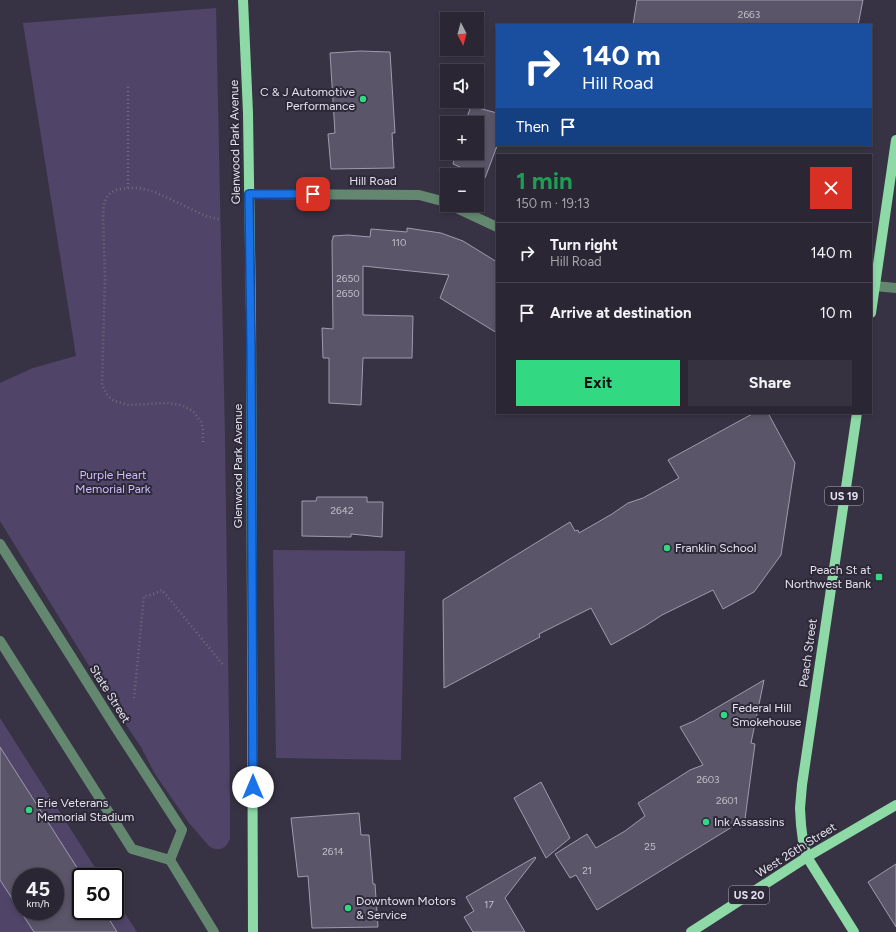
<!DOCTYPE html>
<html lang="en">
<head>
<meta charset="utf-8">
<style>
	body { margin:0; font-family:Figtree,sans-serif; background:#36323f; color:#f1f3f6; height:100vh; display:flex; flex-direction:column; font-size:15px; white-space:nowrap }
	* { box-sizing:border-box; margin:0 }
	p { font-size:13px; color:#a5a5ac }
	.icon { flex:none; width:22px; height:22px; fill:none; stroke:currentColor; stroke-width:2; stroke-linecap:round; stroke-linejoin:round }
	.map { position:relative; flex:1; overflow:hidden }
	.drawer { position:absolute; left:496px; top:154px; width:376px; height:260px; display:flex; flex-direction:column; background:#2a2633; border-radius:0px; box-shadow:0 2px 6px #0003,0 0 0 1px #46434e }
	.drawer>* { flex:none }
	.top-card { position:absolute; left:496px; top:24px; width:376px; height:122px; border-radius:0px; box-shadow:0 2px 6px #0003,0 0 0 1px #46434e; background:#1a4fa0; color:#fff; overflow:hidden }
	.needle { width:26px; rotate:174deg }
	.controls { position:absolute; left:440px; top:12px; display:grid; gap:8px }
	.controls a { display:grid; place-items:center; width:44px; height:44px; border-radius:0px; background:#2a2633; box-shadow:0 2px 6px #0003,0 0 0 1px #46434e; font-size:20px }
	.speed { position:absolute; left:12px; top:868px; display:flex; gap:8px; font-size:20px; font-weight:700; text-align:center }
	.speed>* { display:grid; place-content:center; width:52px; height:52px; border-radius:50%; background:#2a2633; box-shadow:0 2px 6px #0003,0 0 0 1px #46434e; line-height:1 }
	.speed small { font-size:10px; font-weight:400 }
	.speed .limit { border:2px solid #111; border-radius:6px; background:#fff; color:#111 }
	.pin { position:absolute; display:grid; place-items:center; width:34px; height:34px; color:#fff; margin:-17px; border-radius:8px; box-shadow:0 2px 6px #0006 }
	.me { position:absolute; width:44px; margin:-22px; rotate:0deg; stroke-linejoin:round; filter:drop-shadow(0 0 3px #0008) }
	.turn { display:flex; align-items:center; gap:14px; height:84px; padding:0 20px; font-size:18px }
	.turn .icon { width:52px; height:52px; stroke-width:2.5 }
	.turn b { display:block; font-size:28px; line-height:34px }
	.then { display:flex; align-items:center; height:38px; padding:0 20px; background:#0003; gap:8px; font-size:15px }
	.round { display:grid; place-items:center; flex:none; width:42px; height:42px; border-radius:0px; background:#36323f }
	.summary { display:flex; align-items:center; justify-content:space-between; height:68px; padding:0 20px }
	h1 { font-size:24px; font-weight:700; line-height:30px; color:#1e9e55 }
	.cta { display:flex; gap:8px; margin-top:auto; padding:8px 20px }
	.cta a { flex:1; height:46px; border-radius:0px; background:#33d882; color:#111; font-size:16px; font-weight:700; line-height:46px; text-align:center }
	.cta a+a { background:#36323f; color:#f1f3f6 }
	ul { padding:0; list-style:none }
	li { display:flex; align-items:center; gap:12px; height:60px; padding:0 20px; border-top:1px solid #46434e }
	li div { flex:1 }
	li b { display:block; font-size:15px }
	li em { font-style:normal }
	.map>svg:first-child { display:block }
	.green { fill:#504569; fill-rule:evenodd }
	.building { fill:#5a5568; stroke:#9f9aaf; fill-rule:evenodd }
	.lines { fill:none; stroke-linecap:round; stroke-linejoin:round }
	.path { stroke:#716c7b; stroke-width:2.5; stroke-dasharray:1 3; stroke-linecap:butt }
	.minor { stroke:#64886f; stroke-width:10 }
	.major { stroke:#8ddaa7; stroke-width:10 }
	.route-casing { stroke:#114b97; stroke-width:10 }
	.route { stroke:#1a73e8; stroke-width:7 }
	.poi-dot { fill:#33d882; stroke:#2d2939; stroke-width:1.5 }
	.labels { text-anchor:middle; stroke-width:4; stroke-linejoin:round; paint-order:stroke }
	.number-label { font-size:10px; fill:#c2bfcc }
	.shield { fill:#2d2939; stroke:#aeaab7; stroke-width:1 }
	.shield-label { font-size:11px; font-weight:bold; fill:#e5e2ed }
	.poi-label { font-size:12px; fill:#e5e2ed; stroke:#2d2939; text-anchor:start }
	.street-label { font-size:12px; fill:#e5e2ed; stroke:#2d2939 }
	.park-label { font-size:12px; fill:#cebcfe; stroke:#2d2939 }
</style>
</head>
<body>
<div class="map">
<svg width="896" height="932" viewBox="0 0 896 932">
	<rect width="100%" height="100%" fill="#383344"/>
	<!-- green -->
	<g class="green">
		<path d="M216 8 225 438 230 800V839L226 846 221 849H215L210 847 189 823 155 774 141 747 120 716 0 521V383L33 368 76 356 23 23Z"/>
		<path d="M273 550 405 551 401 760 276 758Z"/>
		<path d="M0 718 101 877H81V911H115V898L137 932H0ZM21 877H55V911H21Z"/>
	</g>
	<!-- building -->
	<g class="building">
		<path d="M637 0H863L858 25H633Z"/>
		<path d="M360 51 390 52 395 133H392L394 168 331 169 328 134 335 133 330 53Z"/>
		<path d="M471 106 497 113V146L485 178 453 164 455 155 453 154V153H477V123H465Z"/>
		<path d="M407 228 441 233 463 241 497 262V333L440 298 449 275 363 266V315L413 316 412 358H363L361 405 329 403V358H323L322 328 333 329 332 240 333 239V236L348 235 370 237 371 229 407 232Z"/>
		<path d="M754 413H768L795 463 781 555 754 592 723 609 713 590 662 615 645 626 611 645 591 608 539 634 540 637 444 688 443 600 570 522 575 531 578 530 579 533 612 514 628 503 643 498 679 478 668 460Z"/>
		<path d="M317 497H367V502H383L382 537 351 534V537L302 536V501H316Z"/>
		<path d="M764 680 751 743 755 744 745 819 597 910 576 875 570 878 555 854 587 834 596 848 625 831 645 816 638 803 690 770 703 765 680 727 694 721Z"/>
		<path d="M0 747 83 877H81V911H104L117 932H34L0 880ZM21 877H55V911H21Z"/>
		<path d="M541 782 570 838 546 858 514 798Z"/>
		<path d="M359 813 361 835H369L373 884H375L378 927 312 928 308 876 298 877 291 818Z"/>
		<path d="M535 857 536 858 505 898 525 932H473L464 917 474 911 466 897Z"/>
		<path d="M896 864V927L868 882Z"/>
	</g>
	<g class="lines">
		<!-- path -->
		<g class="path">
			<path d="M128 87V188"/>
			<path d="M203 442V429L201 422 193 411 181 405 167 403 129 405 114 401 108 396 102 385 105 278 103 216 104 203 108 195 115 190 128 188H139L155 192 206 216 221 220"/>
			<path d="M134 698 144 596 151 595 162 590 224 666"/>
		</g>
		<!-- minor -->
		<g class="minor">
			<path d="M249 194 419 195 442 201 447 203"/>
			<path d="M450 205 497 227"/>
			<path d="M875 286 896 288"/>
			<path d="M0 544 118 731 182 830 170 860 132 849 0 641"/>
			<path d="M170 860 214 932"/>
		</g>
		<!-- major -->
		<g class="major">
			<path d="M243 0 248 113 251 315 253 932"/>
			<path d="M871 313 896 140"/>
			<path d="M691 932 807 857 896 805"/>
			<path d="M854 932 807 857 803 841 801 825 800 808 802 785 857 413"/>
		</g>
	</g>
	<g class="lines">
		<!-- route casing -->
		<g class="route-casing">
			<path id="route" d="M253 787 251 347 249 194H313"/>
		</g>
		<!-- route -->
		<use href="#route" class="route"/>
	</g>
	<!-- markers -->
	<g class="poi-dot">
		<circle cx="363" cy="99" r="4"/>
		<circle cx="667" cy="548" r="4"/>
		<rect x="875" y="573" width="8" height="8" rx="2"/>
		<circle cx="724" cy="715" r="4"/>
		<circle cx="29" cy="810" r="4"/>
		<circle cx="706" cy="822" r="4"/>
		<circle cx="348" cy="908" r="4"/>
	</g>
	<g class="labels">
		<!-- number labels -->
		<g class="number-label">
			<text x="749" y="18">2663</text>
			<text x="399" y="246">110</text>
			<text x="348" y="282">2650</text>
			<text x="348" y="297">2650</text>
			<text x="342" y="514">2642</text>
			<text x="708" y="783">2603</text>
			<text x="727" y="804">2601</text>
			<text x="650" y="850">25</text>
			<text x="333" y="855">2614</text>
			<text x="587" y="874">21</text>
			<text x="489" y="908">17</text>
		</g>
		<!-- shield labels -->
		<g class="shield">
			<rect x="825" y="487" width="38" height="18" rx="3"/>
			<rect x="729" y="886" width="40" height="18" rx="3"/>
		</g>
		<g class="shield-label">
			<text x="844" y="500">US 19</text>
			<text x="749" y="899">US 20</text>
		</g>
		<!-- poi labels -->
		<g class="poi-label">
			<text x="355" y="96" text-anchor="end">C &amp; J Automotive<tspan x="355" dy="14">Performance</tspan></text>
			<text x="675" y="552">Franklin School</text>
			<text x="871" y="574" text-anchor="end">Peach St at<tspan x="871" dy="14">Northwest Bank</tspan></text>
			<text x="732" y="712">Federal Hill<tspan x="732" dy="14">Smokehouse</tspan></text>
			<text x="37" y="807">Erie Veterans<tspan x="37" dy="14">Memorial Stadium</tspan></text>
			<text x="714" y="826">Ink Assassins</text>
			<text x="356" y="905">Downtown Motors<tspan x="356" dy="14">&amp; Service</tspan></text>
		</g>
		<!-- street labels -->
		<g class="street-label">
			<text transform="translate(235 142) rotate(-91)" y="4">Glenwood Park Avenue</text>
			<text x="373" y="185">Hill Road</text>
			<text transform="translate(238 466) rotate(-90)" y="4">Glenwood Park Avenue</text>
			<text transform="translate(808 653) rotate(-82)" y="4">Peach Street</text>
			<text transform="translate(110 694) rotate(58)" y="4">State Street</text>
			<text transform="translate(796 850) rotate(-32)" y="4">West 26th Street</text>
		</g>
		<!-- park labels -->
		<g class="park-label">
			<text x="113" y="479">Purple Heart<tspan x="113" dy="14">Memorial Park</tspan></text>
		</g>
	</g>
</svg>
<div class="controls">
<a><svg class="needle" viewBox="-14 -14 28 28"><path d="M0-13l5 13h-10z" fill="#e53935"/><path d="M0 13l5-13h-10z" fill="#a5a5ac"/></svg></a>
<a><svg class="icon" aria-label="sound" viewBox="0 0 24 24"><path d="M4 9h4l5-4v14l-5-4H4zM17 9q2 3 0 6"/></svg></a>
<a>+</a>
<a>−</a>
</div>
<div class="speed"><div>45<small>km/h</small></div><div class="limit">50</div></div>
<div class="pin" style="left:313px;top:194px;background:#d93025"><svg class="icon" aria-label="arrive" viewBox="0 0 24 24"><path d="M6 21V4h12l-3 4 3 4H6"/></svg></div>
<svg class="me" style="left:253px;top:787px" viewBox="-20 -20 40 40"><circle r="19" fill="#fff"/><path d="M0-13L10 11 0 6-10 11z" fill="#1a73e8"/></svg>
<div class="top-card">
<div class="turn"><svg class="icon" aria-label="right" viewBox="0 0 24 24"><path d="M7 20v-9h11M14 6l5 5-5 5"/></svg><div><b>140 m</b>Hill Road</div></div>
<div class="then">Then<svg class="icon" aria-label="arrive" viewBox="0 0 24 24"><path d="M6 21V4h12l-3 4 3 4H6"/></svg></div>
</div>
<section class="drawer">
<div class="summary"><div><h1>1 min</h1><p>150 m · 19:13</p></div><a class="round" style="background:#d93025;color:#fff"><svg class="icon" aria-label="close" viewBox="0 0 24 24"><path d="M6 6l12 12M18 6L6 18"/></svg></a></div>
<ul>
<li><svg class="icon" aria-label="right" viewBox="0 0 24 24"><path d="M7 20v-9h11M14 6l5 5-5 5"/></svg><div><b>Turn right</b><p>Hill Road</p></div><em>140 m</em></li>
<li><svg class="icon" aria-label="arrive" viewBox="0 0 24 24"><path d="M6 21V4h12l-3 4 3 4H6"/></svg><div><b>Arrive at destination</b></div><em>10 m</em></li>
</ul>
<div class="cta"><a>Exit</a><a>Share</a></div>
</section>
</div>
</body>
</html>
